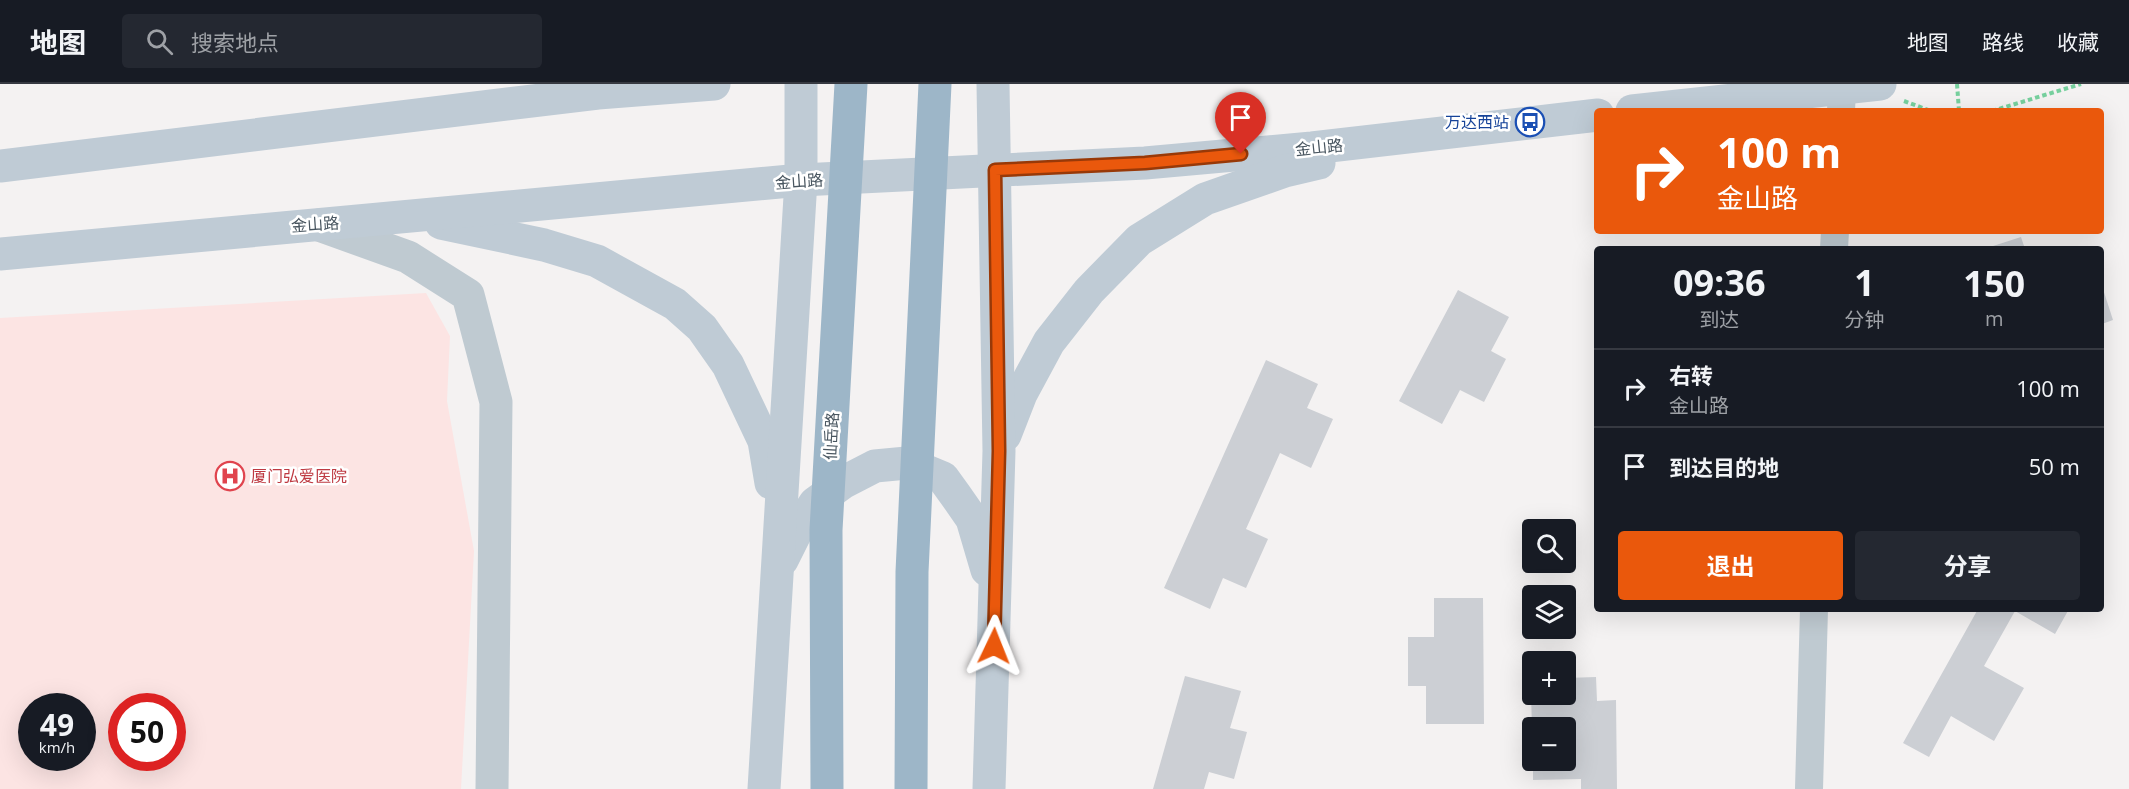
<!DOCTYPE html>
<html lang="zh">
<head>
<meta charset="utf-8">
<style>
	body { margin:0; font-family:"Open Sans","Noto Sans SC",sans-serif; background:#242831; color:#f1f3f6; height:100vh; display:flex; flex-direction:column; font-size:22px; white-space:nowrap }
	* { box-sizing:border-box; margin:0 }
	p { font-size:20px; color:#9ea1a6 }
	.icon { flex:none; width:33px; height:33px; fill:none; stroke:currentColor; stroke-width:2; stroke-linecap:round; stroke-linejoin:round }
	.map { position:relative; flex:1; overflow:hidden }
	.side { position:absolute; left:1594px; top:162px; width:510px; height:366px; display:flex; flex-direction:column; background:#171b24; border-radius:6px; box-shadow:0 6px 24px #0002 }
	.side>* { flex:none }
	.guide { position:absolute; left:1594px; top:24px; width:510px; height:126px; border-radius:6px; box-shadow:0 6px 24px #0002; background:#ea580c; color:#fff; overflow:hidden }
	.buttons { position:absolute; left:1522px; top:435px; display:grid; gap:12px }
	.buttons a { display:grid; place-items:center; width:54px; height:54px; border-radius:6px; background:#171b24; box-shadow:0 6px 24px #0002; font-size:30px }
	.speed { position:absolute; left:18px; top:609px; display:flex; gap:12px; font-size:30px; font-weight:700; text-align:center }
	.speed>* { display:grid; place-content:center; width:78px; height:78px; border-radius:50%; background:#171b24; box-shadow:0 6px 24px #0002; line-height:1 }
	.speed small { font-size:15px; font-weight:400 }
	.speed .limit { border:9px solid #d22; background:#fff; color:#111 }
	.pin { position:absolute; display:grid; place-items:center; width:51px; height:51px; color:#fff; margin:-62px -26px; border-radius:50% 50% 50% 0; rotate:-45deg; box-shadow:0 0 6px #0007 }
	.pin .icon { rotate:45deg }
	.me { position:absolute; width:66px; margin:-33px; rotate:2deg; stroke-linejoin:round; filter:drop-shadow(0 0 4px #0008) }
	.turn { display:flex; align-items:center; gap:21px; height:126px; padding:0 24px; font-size:27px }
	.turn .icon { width:78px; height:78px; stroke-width:2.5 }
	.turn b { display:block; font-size:42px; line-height:51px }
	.eta { display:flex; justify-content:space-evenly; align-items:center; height:102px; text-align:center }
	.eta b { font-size:36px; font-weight:700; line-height:42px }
	.cta { display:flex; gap:12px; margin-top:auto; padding:12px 24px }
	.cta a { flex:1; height:69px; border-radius:6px; background:#ea580c; color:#fff; font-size:24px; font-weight:700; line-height:69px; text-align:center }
	.cta a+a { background:#242831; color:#f1f3f6 }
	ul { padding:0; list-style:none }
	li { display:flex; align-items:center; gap:18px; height:78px; padding:0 24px; border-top:2px solid #363941 }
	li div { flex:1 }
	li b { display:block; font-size:22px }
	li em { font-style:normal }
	header { display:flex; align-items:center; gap:36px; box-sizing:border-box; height:84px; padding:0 30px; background:#171b24; border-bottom:2px solid #363941 }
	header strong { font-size:28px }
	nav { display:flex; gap:33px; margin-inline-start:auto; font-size:21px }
	.search { width:420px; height:54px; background:#242831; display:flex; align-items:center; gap:15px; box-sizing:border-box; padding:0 21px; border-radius:6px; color:#9ea1a6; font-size:22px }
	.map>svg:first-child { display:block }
	.medical { fill:#fce4e3; fill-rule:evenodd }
	.building { fill:#cccfd4 }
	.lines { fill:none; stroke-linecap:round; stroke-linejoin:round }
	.path { stroke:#77d09e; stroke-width:4; stroke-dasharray:4.5 3; stroke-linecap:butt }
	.minor { stroke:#bfcad1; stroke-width:28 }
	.tertiary { stroke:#bfcad1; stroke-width:33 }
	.secondary { stroke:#bfcbd5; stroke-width:33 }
	.trunk { stroke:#9db6c8; stroke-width:33 }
	.route-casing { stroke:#983908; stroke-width:15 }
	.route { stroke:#ea580c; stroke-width:10 }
	.labels { text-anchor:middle; stroke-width:5; stroke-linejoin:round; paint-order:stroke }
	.transit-label { font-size:16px; fill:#164399; stroke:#fff; text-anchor:end }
	.street-label { font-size:16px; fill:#495660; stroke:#fff }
	.health-label { font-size:16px; fill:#be3a42; stroke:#fff; text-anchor:start }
</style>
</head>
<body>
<header>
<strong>地图</strong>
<div class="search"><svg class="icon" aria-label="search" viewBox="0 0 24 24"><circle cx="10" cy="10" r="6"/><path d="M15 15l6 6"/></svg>搜索地点</div>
<nav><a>地图</a><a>路线</a><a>收藏</a></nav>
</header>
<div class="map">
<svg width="2129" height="705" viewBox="0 0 2129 705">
	<rect width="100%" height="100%" fill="#f4f2f2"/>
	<!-- medical -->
	<path class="medical" d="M426 209 450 252 447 317 474 467 461 705H0V234ZM32 622H82V674H32ZM172 622V674H122V622Z"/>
	<!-- building -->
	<g class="building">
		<path d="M2021 153 2025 165H1994L1993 162Z"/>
		<path d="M2102 202 2113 236 2102 240Z"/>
		<path d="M1458 206 1509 233 1491 267 1506 275 1484 318 1460 306 1442 340 1399 317Z"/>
		<path d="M1266 276 1318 300 1307 324 1333 335 1311 384 1280 369 1246 445 1268 455 1246 504 1223 494 1210 525 1164 504Z"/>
		<path d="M1434 514H1483L1484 640H1426V602H1408V553H1434Z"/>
		<path d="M1978 525H2069L2055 550 2015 527 1984 582 2024 604 1994 657 1951 632 1929 673 1903 659Z"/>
		<path d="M1185 592 1241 607 1230 644 1247 648 1234 695 1209 688 1204 705H1153Z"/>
		<path d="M1596 593 1597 617 1616 616 1617 705H1581V695L1533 696V676H1566V644H1532L1531 610H1566V594Z"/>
	</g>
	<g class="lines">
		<!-- path -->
		<g class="path">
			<path d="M1957 0 1959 27"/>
			<path d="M1904 17 1931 27"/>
			<path d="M1992 27 2081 0"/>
		</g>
		<!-- minor -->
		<g class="minor">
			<path d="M1841 27 1842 4"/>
			<path d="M1834 165 1835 147"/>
			<path d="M1809 705 1814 525"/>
		</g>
		<!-- tertiary -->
		<path class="tertiary" d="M319 141 408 173 468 211 496 318 492 705"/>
		<!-- secondary -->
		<g class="secondary">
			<path d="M1632 27 1880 0"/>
			<path d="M0 82 598 9 714 0"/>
			<path d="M441 139 544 161 597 177 675 220 702 244 728 281 764 357 771 399"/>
			<path d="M0 170 801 96 1145 79 1312 64 1598 31"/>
			<path d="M1005 351 1021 310 1049 258 1089 207 1139 156 1205 115 1285 87 1319 79"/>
			<path d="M782 476 796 448 815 419 844 398 875 382 907 379 943 394 956 412 972 435 987 486"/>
			<path d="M764 705 801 96V0"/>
			<path d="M989 705 999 367 993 0"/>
		</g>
		<!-- trunk -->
		<g class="trunk">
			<path d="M827 705 826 446 851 0"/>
			<path d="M911 705 912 488 935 0"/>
		</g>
	</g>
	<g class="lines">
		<!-- route casing -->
		<g class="route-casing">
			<path id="route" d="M994 562 999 367 995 86 1145 79 1241 70"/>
		</g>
		<!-- route -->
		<use href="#route" class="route"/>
	</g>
	<!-- icons -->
	<defs>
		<g id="bus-ring" transform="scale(1.5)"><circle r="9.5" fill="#fff" stroke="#1a4fb4" stroke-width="1.5"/><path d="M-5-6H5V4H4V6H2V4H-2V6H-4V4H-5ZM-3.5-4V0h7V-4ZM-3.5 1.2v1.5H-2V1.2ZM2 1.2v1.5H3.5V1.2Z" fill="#1a4fb4"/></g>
		<g id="hospital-ring" transform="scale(1.5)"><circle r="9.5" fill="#fff" stroke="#e0444e" stroke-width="1.5"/><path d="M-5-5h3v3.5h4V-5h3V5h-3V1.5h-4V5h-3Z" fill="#e0444e"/></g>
	</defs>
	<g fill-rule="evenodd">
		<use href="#bus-ring" x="1530" y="38"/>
		<use href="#hospital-ring" x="230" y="392"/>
	</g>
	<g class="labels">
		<!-- transit labels -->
		<g class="transit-label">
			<text x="1509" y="44">万达西站</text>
		</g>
		<!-- street labels -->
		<g class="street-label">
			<text transform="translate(1319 63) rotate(-6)" y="6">金山路</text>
			<text transform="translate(799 97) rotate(-4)" y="6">金山路</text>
			<text transform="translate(315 140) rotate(-4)" y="6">金山路</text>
			<text transform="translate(831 352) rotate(-87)" y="6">仙岳路</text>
		</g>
		<!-- health labels -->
		<g class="health-label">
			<text x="251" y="398">厦门弘爱医院</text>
		</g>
	</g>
</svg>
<div class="buttons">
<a><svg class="icon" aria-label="search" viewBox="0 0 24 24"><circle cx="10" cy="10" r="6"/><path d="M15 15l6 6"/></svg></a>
<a><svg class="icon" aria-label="layers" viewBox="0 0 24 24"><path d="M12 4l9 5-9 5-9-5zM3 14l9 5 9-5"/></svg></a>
<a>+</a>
<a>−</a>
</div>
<div class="speed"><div>49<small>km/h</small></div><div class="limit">50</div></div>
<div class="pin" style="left:1241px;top:70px;background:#d93025"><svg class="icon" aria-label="arrive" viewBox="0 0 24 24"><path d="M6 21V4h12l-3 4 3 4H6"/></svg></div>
<svg class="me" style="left:994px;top:562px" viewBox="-20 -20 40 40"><path d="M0-17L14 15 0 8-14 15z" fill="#ea580c" stroke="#fff" stroke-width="4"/></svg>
<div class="guide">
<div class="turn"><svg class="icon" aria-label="right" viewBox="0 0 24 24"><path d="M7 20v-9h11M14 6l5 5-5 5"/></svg><div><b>100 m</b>金山路</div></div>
</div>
<section class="side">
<div class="eta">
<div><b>09:36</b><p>到达</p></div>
<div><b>1</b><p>分钟</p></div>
<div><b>150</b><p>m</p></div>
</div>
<ul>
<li><svg class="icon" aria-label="right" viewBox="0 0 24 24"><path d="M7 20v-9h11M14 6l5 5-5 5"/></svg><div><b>右转</b><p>金山路</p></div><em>100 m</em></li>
<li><svg class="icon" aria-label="arrive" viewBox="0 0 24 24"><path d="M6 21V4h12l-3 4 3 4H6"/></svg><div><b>到达目的地</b></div><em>50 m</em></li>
</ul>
<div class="cta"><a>退出</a><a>分享</a></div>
</section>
</div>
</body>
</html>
